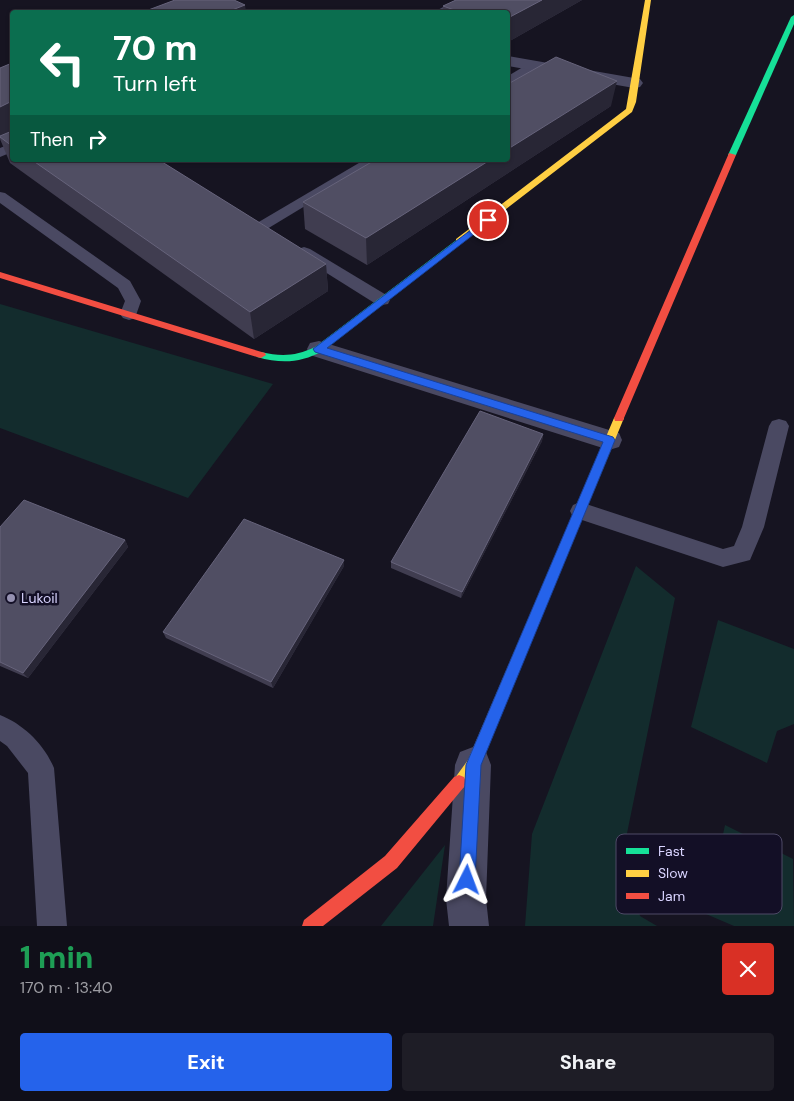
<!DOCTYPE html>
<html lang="en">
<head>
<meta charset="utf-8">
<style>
	body { margin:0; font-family:"DM Sans",sans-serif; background:#1e1d26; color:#f1f3f6; height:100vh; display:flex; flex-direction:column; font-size:19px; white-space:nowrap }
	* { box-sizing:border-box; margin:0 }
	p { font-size:16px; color:#9c9ca2 }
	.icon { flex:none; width:28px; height:28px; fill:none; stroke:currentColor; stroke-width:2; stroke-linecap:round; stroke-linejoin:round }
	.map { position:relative; height:926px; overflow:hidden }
	.sheet { display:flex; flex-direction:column; background:#100f19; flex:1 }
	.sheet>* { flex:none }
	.banner { position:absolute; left:10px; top:10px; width:500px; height:152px; border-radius:5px; box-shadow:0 1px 4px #0004,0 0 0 1px #302f38; background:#0b6e4f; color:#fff; overflow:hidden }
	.pin { position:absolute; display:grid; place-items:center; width:42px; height:42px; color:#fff; margin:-21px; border:2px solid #fff; border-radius:50%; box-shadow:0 1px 5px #0007 }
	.me { position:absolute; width:55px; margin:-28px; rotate:3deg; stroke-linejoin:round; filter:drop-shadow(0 0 4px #0008) }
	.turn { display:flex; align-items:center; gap:18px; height:105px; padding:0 20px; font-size:22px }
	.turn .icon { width:65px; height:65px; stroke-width:2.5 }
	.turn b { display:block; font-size:35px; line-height:42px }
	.then { display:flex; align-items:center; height:48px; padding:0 20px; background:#0003; gap:10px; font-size:19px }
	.round { display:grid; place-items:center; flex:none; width:52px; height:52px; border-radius:5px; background:#1e1d26 }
	.headline { display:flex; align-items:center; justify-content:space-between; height:85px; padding:0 20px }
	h1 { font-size:30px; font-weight:800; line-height:38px; color:#1e9e55 }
	.action { display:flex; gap:10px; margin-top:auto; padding:10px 20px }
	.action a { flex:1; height:58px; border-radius:5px; background:#2563eb; color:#fff; font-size:20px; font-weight:800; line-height:58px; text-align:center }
	.action a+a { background:#1e1d26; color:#f1f3f6 }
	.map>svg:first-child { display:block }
	.green { fill:#132c2d }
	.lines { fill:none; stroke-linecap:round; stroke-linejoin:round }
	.lane { fill:#4a4962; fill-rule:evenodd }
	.street { fill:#4a4962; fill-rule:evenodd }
	.fast { fill:#16e098; fill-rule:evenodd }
	.slow { fill:#ffcf43; fill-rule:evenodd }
	.jam { fill:#f24e42; fill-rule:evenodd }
	.wall { fill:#403d50 }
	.shaded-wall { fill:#282635 }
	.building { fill:#504e63; stroke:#66637b }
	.route { fill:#2563eb; stroke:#184099 }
	.poi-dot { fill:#9591b1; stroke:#130f26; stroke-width:2 }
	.labels { text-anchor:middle; stroke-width:5; stroke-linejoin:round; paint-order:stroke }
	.poi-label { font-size:14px; fill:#d9d4ff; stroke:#130f26; text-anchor:start }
	.key { fill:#130f26; stroke:#4e4a67; stroke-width:1 }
	.key-label { font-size:14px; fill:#d9d4ff }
</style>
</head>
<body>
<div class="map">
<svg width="794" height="926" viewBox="0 0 794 926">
	<rect width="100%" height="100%" fill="#161421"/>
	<!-- green -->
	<g class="green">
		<path d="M0 304 273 384 188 498 0 428Z"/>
		<path d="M636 566 675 598 623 853 640 916 657 926H525L532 834Z"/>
		<path d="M718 620 794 649V724L777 731 767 763 691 727Z"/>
		<path d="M725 825 793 859 794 926H734L706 914Z"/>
		<path d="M445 845 433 926H381Z"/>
	</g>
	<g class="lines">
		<!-- lane -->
		<g class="lane">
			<path d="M456 0H470L448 12H434Z"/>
			<path d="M533 61 537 62 539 65 537 68 512 84 508 85V76Z"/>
			<path d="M12 143V152L0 157V148Z"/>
			<path d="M364 160H381L267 229H257L254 226 257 223Z"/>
			<path d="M0 192 5 193 130 281 141 301 135 318 129 320 123 318 120 314 125 301 118 288 0 203Z"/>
			<path d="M304 247 310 249 388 296 390 300 388 304 382 305 376 304 298 255 296 252 298 249Z"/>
			<path d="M779 419 786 421 789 426 764 527 750 560 723 567 573 517 570 511 573 505 580 502 723 549 734 546 742 527 769 426 772 421Z"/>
			<path d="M0 715C23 724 44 744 54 768L67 926H37L28 773 7 746 0 741Z"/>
		</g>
		<!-- street -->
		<g class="street">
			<path d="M508 56 634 78 640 79 643 83 640 87 634 88 508 66Z"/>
			<path d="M319 341 619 433 622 440 619 447 609 450 310 355 307 349 310 343Z"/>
			<path d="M473 747 486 752 491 765 486 899 489 926H449L446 899 455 765 460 752Z"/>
		</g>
		<!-- fast -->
		<g class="fast">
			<path d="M794 15V24L736 155 729 157 728 155 791 17Z"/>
			<path d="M459 238 462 239V243L323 351C300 363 282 364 257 357L256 355 261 352C282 357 296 356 315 347Z"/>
		</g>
		<!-- slow -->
		<g class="slow">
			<path d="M645 0H651L636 102 632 112 462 243H456V239L626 109Z"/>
			<path d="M619 414 624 418 478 770 464 787 459 789 454 787 452 782 468 760 614 418Z"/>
		</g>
		<!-- jam -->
		<g class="jam">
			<path d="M729 153 736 155 624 418 623 421H615L614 418Z"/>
			<path d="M0 272 265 353 266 355 261 358 257 357 0 278Z"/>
			<path d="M459 775 464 777 466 782 464 787 397 868 323 926H302L304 920 385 856 454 777Z"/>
		</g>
	</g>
	<!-- wall -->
	<g class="wall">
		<path d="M456 0H582L508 42V12H443V6Z"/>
		<path d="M12 63V160H159L326 264 328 291 254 339 10 163 0 139V68Z"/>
		<path d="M611 106 367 265 305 229 303 202Z"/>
		<path d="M543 434 542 441 461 598 391 568V562Z"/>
		<path d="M0 527 125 540 128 547 28 678 0 666Z"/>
		<path d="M344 566 273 688 166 638 163 632Z"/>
	</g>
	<!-- shaded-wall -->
	<g class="shaded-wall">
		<path d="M542 0H582L508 42V18Z"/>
		<path d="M245 5 246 12H227Z"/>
		<path d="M617 81 611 106 367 265 366 238 490 160H508V149Z"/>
		<path d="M12 101V132L0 137V107Z"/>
		<path d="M326 264 328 291 254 339 250 312Z"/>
		<path d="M543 434 542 441 461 598 462 592Z"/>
		<path d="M125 540 128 547 28 678 23 673Z"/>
		<path d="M344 560V566L273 688 271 682Z"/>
	</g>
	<!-- building -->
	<g class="building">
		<path d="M175 0H234L245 5 227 12H143Z"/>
		<path d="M456 0H542L508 18V12H460L443 6Z"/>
		<path d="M556 57 617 81 508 149V84Z"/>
		<path d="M12 63V101L0 107V68Z"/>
		<path d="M12 131V146L0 137V136Z"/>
		<path d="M32 160H159L326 264 250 312Z"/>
		<path d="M375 160H490L366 238 303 202Z"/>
		<path d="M480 411 543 434 462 592 391 562Z"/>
		<path d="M24 500 125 540 23 673 0 662V527Z"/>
		<path d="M244 519 344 560 271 682 163 632Z"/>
	</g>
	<!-- route -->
	<path class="route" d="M488 217 491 218V221L327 348 613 437 615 440 481 765 475 880 473 885 467 888 462 885 459 880 466 765 603 442 315 352 313 349Z"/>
	<!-- markers -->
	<circle class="poi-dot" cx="11" cy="598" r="5"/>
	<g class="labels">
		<!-- poi labels -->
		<g class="poi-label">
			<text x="21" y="603">Lukoil</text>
		</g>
	</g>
	<!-- legend -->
	<rect x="616" y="834" width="166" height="80" rx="8" class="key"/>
	<rect x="626" y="848" width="23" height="6" fill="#16e098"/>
	<rect x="626" y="870" width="23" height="7" fill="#ffcf43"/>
	<rect x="626" y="893" width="23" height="6" fill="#f24e42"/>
	<g class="key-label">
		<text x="658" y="856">Fast</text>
		<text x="658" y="878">Slow</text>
		<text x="658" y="901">Jam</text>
	</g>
</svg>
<div class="pin" style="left:488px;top:220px;background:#d93025"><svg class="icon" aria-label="arrive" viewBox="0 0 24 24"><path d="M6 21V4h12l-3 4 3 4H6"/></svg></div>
<svg class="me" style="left:467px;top:880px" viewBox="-20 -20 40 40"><path d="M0-17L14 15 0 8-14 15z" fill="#2563eb" stroke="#fff" stroke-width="4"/></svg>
<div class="banner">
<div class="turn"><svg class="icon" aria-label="left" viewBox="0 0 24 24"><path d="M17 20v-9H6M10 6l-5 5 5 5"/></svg><div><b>70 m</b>Turn left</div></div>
<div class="then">Then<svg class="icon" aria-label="right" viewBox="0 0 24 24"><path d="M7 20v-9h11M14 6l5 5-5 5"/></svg></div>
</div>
</div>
<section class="sheet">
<div class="headline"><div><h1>1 min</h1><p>170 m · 13:40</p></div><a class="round" style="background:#d93025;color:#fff"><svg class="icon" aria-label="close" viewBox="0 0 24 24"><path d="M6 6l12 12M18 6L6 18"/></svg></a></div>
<div class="action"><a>Exit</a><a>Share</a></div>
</section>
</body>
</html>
